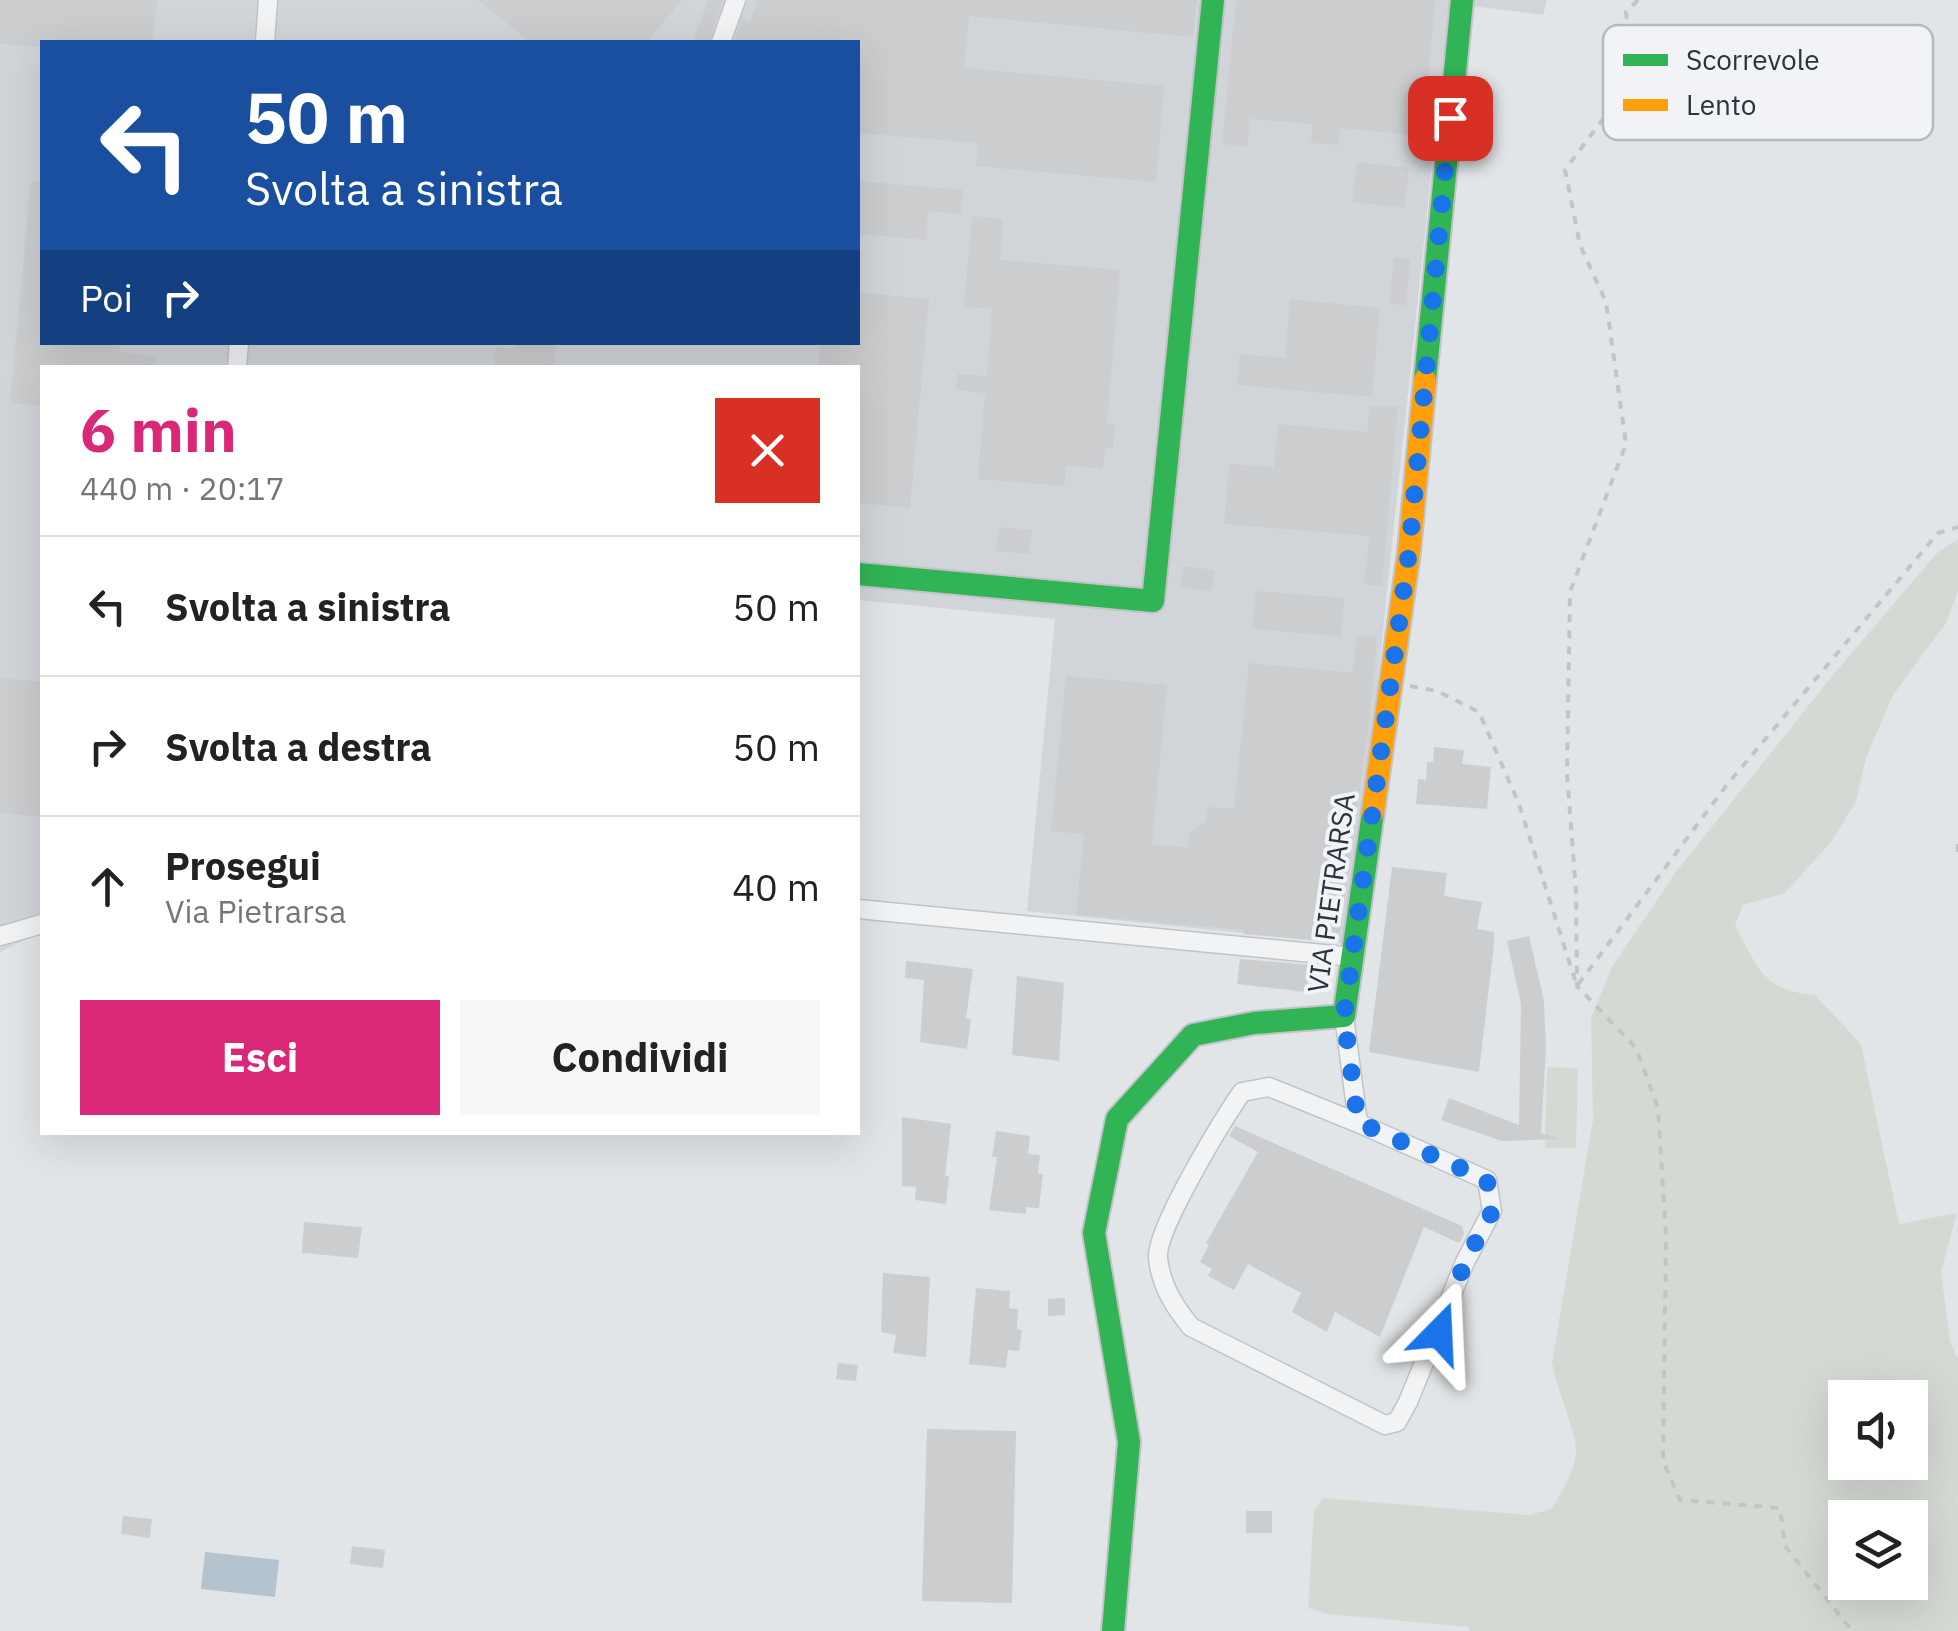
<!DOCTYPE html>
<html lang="it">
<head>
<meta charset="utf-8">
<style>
	body { margin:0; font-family:"IBM Plex Sans",sans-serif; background:#f6f6f6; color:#222; height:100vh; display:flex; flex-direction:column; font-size:38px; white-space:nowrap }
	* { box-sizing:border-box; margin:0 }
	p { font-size:32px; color:#767676 }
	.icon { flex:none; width:55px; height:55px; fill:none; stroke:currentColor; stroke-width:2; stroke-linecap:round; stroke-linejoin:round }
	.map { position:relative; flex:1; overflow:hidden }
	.sheet { position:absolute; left:40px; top:365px; width:820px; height:770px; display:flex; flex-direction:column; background:#fff; border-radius:0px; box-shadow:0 10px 40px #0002 }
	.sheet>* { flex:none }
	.top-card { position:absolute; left:40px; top:40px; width:820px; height:305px; border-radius:0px; box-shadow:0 10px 40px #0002; background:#1a4fa0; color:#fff; overflow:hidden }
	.tools { position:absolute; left:1828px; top:1380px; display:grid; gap:20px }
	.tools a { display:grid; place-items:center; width:100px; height:100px; border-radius:0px; background:#fff; box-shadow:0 10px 40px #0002; font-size:50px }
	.pin { position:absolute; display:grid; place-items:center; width:85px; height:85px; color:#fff; margin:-42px; border-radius:20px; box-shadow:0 5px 15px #0006 }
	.me { position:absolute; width:110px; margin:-55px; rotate:21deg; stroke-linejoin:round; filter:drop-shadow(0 0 8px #0008) }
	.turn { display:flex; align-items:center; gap:35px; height:210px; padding:0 40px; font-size:45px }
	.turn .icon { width:130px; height:130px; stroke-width:2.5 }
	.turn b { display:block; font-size:70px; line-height:85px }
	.then { display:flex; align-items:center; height:95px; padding:0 40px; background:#0003; gap:20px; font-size:38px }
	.round { display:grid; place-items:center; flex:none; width:105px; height:105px; border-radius:0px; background:#f6f6f6 }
	.headline { display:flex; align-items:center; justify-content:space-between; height:170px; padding:0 40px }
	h1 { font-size:60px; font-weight:800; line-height:75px; color:#db2777 }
	.action { display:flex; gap:20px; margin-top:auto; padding:20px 40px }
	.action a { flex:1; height:115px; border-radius:0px; background:#db2777; color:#fff; font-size:40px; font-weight:800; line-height:115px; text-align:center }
	.action a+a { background:#f6f6f6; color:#222 }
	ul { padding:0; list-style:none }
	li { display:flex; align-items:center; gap:30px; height:140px; padding:0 40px; border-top:2px solid #e0e0e0 }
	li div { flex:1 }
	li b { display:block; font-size:38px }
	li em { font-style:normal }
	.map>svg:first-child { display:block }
	.built { fill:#d1d5da; fill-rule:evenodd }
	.green { fill:#d4dad3; fill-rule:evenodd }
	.water { fill:#b4c3ce }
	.building { fill:#cbcdcf }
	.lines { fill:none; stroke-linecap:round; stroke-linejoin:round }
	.street-casing { stroke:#c1c3c5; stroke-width:21 }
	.fast-casing { stroke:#c1c3c5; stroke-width:26 }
	.slow-casing { stroke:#c1c3c5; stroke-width:26 }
	.path { stroke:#c2c5c7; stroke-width:4; stroke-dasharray:8 8; stroke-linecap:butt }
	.street { stroke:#f1f3f4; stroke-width:18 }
	.fast { stroke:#30b455; stroke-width:22 }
	.slow { stroke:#ff9f0a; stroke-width:22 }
	.route { stroke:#1a73e8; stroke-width:18; stroke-dasharray:0 32.4 }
	.labels { text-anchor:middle; stroke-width:8; stroke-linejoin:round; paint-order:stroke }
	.street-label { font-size:28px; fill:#2b343e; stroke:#f1f3f6 }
	.key { fill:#f1f3f6; stroke:#b6babf; stroke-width:2.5 }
	.key-label { font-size:28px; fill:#2b343e }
</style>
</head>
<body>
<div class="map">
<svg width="1958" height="1631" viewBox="0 0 1958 1631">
	<rect width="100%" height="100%" fill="#e2e5e7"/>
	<!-- built -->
	<path class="built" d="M0 0H1547L1543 15 1449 3 1350 944 1027 911 1055 619 858 600V368H42V931L0 952ZM42 42H858V342H42Z"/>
	<!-- green -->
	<g class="green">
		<path d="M1958 539V591L1946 623 1893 695 1866 758 1856 802 1831 842 1785 893 1743 905 1735 926C1759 968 1762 991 1815 995L1861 1044 1899 1224 1957 1213 1941 1272 1950 1341 1958 1360V1631H1469L1468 1627 1328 1614 1308 1608 1314 1510 1324 1498 1530 1515 1551 1509C1562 1492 1576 1470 1576 1449 1575 1429 1556 1388 1552 1362L1593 1120 1591 1018 1612 967 1675 873 1833 675 1937 553ZM1845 1398H1910V1462H1845ZM1845 1518H1910V1582H1845Z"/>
		<path d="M1547 1067 1578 1068 1576 1148H1545Z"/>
	</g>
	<!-- water -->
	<path class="water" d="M205 1552 279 1560 275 1597 201 1589Z"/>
	<!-- building -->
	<g class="building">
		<path d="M0 0H157L153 42H42V47L0 44Z"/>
		<path d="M478 0H682L647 42H530Z"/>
		<path d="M708 0H723L709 42H693Z"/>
		<path d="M757 0H1197L1193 37 969 16 964 68 1164 86 1156 182 976 166 978 143 858 133V42H734L743 17 749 22Z"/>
		<path d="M1236 0H1435L1423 136 1340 128 1339 145 1311 143 1313 124 1250 119 1247 147 1222 144Z"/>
		<path d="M1357 162 1409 168 1404 208 1352 202Z"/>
		<path d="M31 181H42V342H120L119 352 157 356 156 368H42V406L10 403Z"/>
		<path d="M858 181 963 190 961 214 928 211 926 240 858 234Z"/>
		<path d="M972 216 1003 219 1000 260 1120 270 1107 424 1115 425 1113 448 1105 447 1103 469 1066 465 1064 486 978 479 985 393 956 390 957 374 987 376 992 309 964 307Z"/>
		<path d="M1394 257 1410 259 1406 305 1389 304Z"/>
		<path d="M858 292 929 299 910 508 858 503V368H818L820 342H858Z"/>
		<path d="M1290 299 1380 308 1372 397 1237 385 1240 354 1285 358Z"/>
		<path d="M515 342H557L554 368H494L496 347 514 349Z"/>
		<path d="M1369 406H1398L1382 586 1364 584 1370 536 1224 524 1229 464 1274 467 1278 424 1368 432Z"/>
		<path d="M999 527 1032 530 1029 554 996 551Z"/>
		<path d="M1183 566 1214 570 1212 591 1180 587Z"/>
		<path d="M1256 591 1344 598 1341 636 1252 629Z"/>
		<path d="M1357 636 1377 637 1370 715 1339 938 1313 936 1312 940 1243 934 1244 930 1076 915 1084 834 1051 831 1066 676 1167 685 1152 845 1188 847 1189 834 1206 821 1207 807 1234 809 1249 663 1352 673Z"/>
		<path d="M0 678 42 682V817L0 813Z"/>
		<path d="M1434 747 1464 750 1462 764 1491 767 1487 809 1416 804 1418 779 1426 780 1427 762H1433Z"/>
		<path d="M1392 867 1447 873 1444 896 1482 902 1477 929 1494 932V944L1479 1072 1369 1052Z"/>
		<path d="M1529 936 1544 1001 1546 1049 1541 1133 1558 1139 1502 1141 1441 1120 1449 1098 1519 1125 1521 1004 1507 941Z"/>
		<path d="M1240 959 1310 965 1306 992 1237 984Z"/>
		<path d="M906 961 973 969 966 1018 971 1019 967 1049 920 1042 924 980 905 978Z"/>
		<path d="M1017 976 1064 983 1059 1061 1012 1055Z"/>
		<path d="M902 1117 951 1124 945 1176H949L946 1204 915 1200 916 1187 902 1186Z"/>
		<path d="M1235 1126 1462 1226 1464 1234 1459 1243 1424 1227 1380 1337 1335 1312 1327 1332 1292 1312 1301 1293 1248 1264 1234 1290 1208 1276 1212 1269 1200 1262 1209 1245 1206 1243 1258 1152 1229 1136Z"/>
		<path d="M996 1131 1030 1136 1028 1154 1040 1155 1038 1174H1043L1039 1208 1026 1207V1214L989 1210 997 1157H992Z"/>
		<path d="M304 1222 362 1227 358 1258 302 1253Z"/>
		<path d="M883 1273 930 1277 926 1357 893 1353 896 1335 881 1332Z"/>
		<path d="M976 1288 1010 1291 1009 1308 1018 1309 1017 1329 1022 1330 1019 1351 1008 1350 1006 1368 969 1364Z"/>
		<path d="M1065 1298V1315L1048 1316V1299Z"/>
		<path d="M838 1363 858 1365 856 1381 836 1379Z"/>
		<path d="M927 1429 1016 1431 1012 1603 922 1601Z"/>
		<rect x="1246" y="1511" width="26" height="22"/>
		<path d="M123 1516 152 1519 150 1538 121 1534Z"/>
		<path d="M352 1546 385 1550 383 1568 350 1564Z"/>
	</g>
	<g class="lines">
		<!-- street casing -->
		<g class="street-casing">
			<g id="street">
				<path d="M265 42 268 0"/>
				<path d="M721 42 736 0"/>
				<path d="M237 368 239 342"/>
				<path d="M858 909 1354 957"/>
				<path d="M0 936 42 924"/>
				<path d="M1344 1016 1358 1123 1487 1180 1492 1211 1465 1262 1408 1402 1397 1422 1385 1425 1191 1327C1174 1306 1161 1286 1158 1258 1155 1230 1224 1118 1242 1092L1269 1087 1358 1123"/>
			</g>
		</g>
		<!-- fast casing -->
		<g class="fast-casing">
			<g id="fast">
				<path d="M1425 380 1462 0"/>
				<path d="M858 574 1153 601 1213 0"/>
				<path d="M1113 1631 1129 1442 1094 1233 1117 1119 1193 1035 1254 1023 1344 1016 1373 812"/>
			</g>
		</g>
		<!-- slow casing -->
		<g class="slow-casing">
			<path id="slow" d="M1373 812 1409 552 1425 380"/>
		</g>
		<!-- path -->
		<g class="path">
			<path d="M1638 0 1626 12 1630 49 1606 115 1565 170 1580 245 1606 302 1626 444 1570 592 1567 773 1576 892 1577 986 1636 1048 1658 1108 1666 1237 1663 1461 1680 1500 1780 1508 1785 1546 1852 1631"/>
			<path d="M1410 686 1437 691 1479 712 1519 804 1577 986 1726 786 1938 533 1958 527"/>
			<path d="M1958 844V852"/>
		</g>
		<!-- street -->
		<use href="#street" class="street"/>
		<!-- fast -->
		<use href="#fast" class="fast"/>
		<!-- slow -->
		<use href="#slow" class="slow"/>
	</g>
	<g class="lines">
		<!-- route -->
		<path class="route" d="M1439 1333 1465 1262 1492 1212 1487 1180 1358 1122 1344 1016 1409 552 1450 118"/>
	</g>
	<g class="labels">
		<!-- street labels -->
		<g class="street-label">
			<text transform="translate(1331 893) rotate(-82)" y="10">VIA PIETRARSA</text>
		</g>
	</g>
	<!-- legend -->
	<rect x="1603" y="25" width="330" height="115" rx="15" class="key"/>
	<rect x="1623" y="54" width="45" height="12" fill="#30b455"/>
	<rect x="1623" y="99" width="45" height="12" fill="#ff9f0a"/>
	<g class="key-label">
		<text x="1686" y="70">Scorrevole</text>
		<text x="1686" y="115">Lento</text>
	</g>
</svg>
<div class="tools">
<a><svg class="icon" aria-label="sound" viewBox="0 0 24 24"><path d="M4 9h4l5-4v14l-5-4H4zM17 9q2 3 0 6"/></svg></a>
<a><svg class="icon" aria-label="layers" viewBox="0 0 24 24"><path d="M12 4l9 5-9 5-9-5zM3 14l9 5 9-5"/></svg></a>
</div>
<div class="pin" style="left:1450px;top:118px;background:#d93025"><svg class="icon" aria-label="arrive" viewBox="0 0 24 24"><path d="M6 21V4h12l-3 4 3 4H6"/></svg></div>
<svg class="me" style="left:1439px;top:1333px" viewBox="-20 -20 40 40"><path d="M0-17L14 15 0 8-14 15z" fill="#1a73e8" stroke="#fff" stroke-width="4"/></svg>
<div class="top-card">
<div class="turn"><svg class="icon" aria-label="left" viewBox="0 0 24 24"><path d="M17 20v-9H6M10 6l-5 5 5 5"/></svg><div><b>50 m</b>Svolta a sinistra</div></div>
<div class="then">Poi<svg class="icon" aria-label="right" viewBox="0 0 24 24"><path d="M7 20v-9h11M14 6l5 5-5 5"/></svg></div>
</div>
<section class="sheet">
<div class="headline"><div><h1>6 min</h1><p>440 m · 20:17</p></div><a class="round" style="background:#d93025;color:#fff"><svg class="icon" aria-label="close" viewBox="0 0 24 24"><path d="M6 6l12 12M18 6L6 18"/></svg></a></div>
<ul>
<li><svg class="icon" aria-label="left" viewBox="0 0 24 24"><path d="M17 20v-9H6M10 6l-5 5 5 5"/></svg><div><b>Svolta a sinistra</b></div><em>50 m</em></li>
<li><svg class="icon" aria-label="right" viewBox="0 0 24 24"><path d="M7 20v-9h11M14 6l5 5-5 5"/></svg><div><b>Svolta a destra</b></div><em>50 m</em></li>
<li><svg class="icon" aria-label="ahead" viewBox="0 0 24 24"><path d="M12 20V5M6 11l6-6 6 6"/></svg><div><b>Prosegui</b><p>Via Pietrarsa</p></div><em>40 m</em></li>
</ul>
<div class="action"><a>Esci</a><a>Condividi</a></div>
</section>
</div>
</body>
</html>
